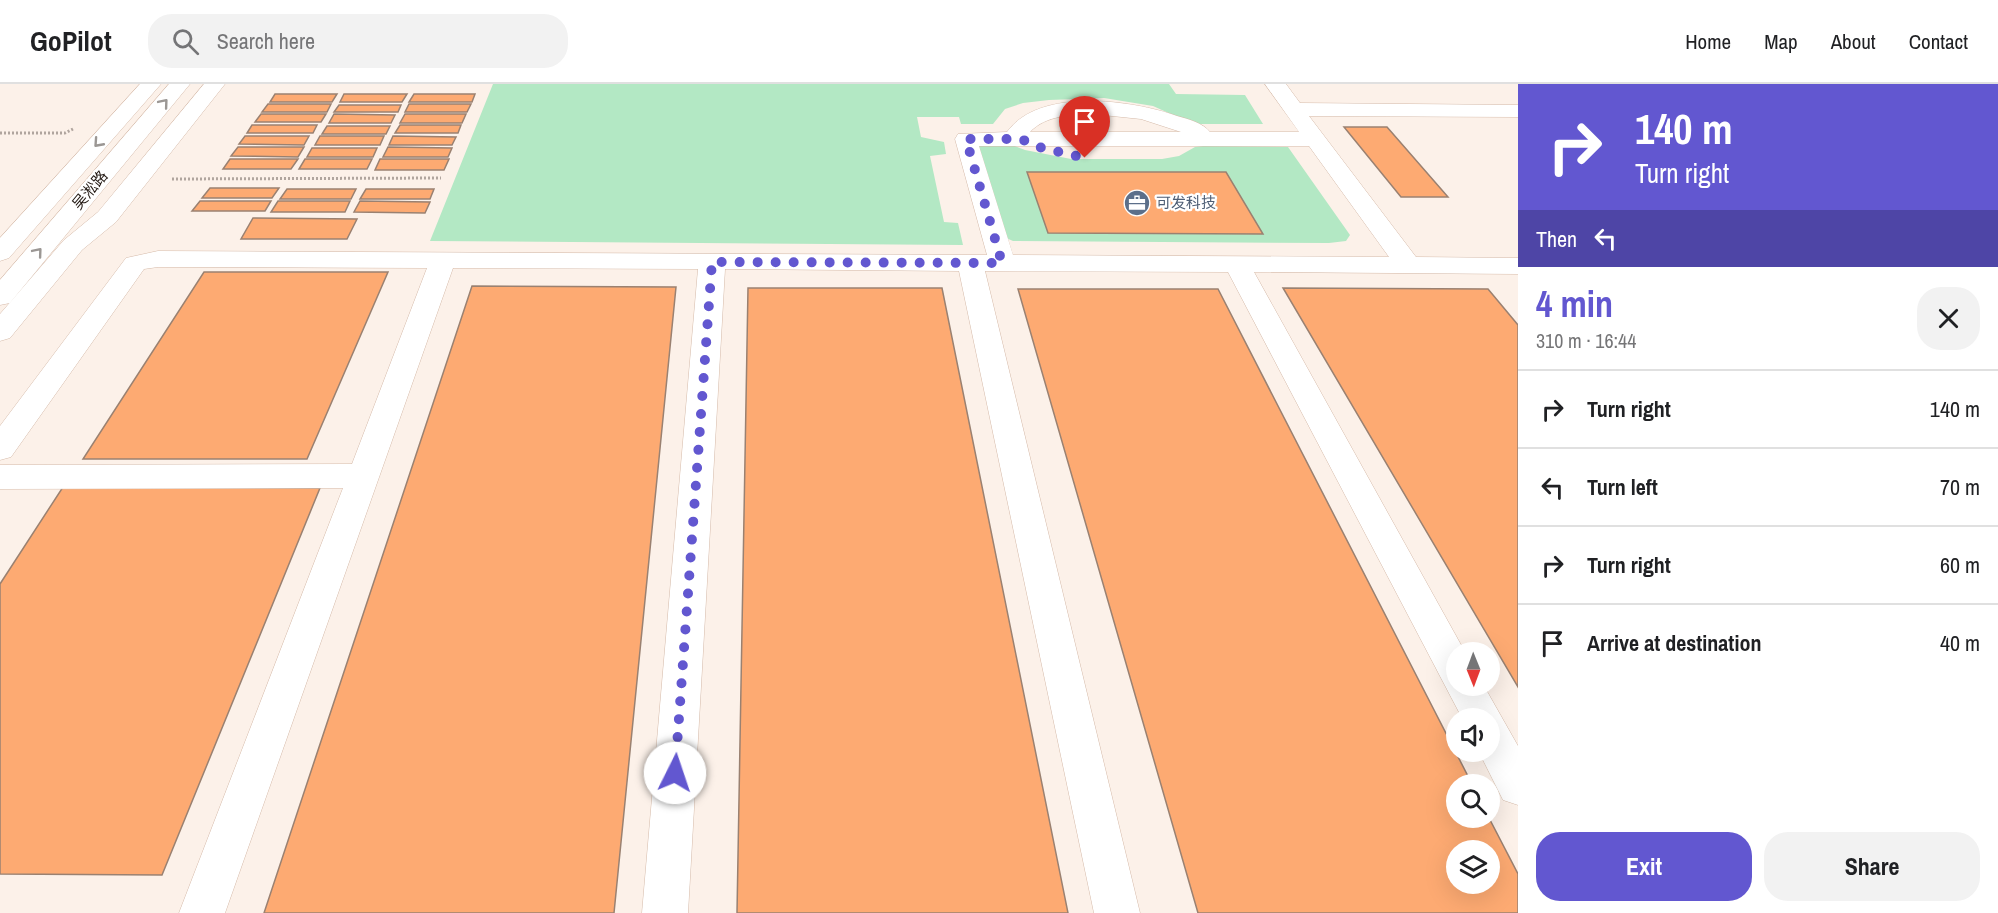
<!DOCTYPE html>
<html lang="en">
<head>
<meta charset="utf-8">
<style>
	body { margin:0; font-family:"Archivo Narrow","Noto Sans SC",sans-serif; background:#f2f2f2; color:#202124; height:100vh; display:flex; flex-direction:column; font-size:22px; white-space:nowrap }
	* { box-sizing:border-box; margin:0 }
	p { font-size:20px; color:#757577 }
	.icon { flex:none; width:33px; height:33px; fill:none; stroke:currentColor; stroke-width:2; stroke-linecap:round; stroke-linejoin:round }
	.map { position:relative; flex:1; overflow:hidden }
	.drawer { display:flex; flex-direction:column; background:#fff; width:480px }
	.drawer>* { flex:none }
	.banner { background:#6257d0; color:#fff; overflow:hidden }
	.needle { width:39px; rotate:179deg }
	.tools { position:absolute; left:1446px; top:558px; display:grid; gap:12px }
	.tools a { display:grid; place-items:center; width:54px; height:54px; border-radius:50%; background:#fff; box-shadow:0 6px 24px #0002; font-size:30px }
	.pin { position:absolute; display:grid; place-items:center; width:51px; height:51px; color:#fff; margin:-62px -26px; border-radius:50% 50% 50% 0; rotate:-45deg; box-shadow:0 0 6px #0007 }
	.pin .icon { rotate:45deg }
	.me { position:absolute; width:66px; margin:-33px; rotate:4deg; stroke-linejoin:round; filter:drop-shadow(0 0 4px #0008) }
	.turn { display:flex; align-items:center; gap:21px; height:126px; padding:0 18px; font-size:27px }
	.turn .icon { width:78px; height:78px; stroke-width:2.5 }
	.turn b { display:block; font-size:42px; line-height:51px }
	.then { display:flex; align-items:center; height:57px; padding:0 18px; background:#0003; gap:12px; font-size:22px }
	.round { display:grid; place-items:center; flex:none; width:63px; height:63px; border-radius:24px; background:#f2f2f2 }
	.headline { display:flex; align-items:center; justify-content:space-between; height:102px; padding:0 18px }
	h1 { font-size:36px; font-weight:700; line-height:45px; color:#6257d0 }
	.button { display:flex; gap:12px; margin-top:auto; padding:12px 18px }
	.button a { flex:1; height:69px; border-radius:24px; background:#6257d0; color:#fff; font-size:24px; font-weight:700; line-height:69px; text-align:center }
	.button a+a { background:#f2f2f2; color:#202124 }
	ul { padding:0; list-style:none }
	li { display:flex; align-items:center; gap:18px; height:78px; padding:0 18px; border-top:2px solid #e0e0e0 }
	li div { flex:1 }
	li b { display:block; font-size:22px }
	li em { font-style:normal }
	header { display:flex; align-items:center; gap:36px; box-sizing:border-box; height:84px; padding:0 30px; background:#fff; border-bottom:2px solid #e0e0e0 }
	header strong { font-size:28px }
	nav { display:flex; gap:33px; margin-inline-start:auto; font-size:21px }
	.search { width:420px; height:54px; background:#f2f2f2; display:flex; align-items:center; gap:15px; box-sizing:border-box; padding:0 21px; border-radius:24px; color:#757577; font-size:22px }
	main { display:flex; flex:1; min-height:0 }
	.map>svg:first-child { display:block }
	.green { fill:#b3e8c4 }
	.building { fill:#fdaa72; stroke:#9a8171; stroke-width:1.5; fill-rule:evenodd }
	.lines { fill:none; stroke-linecap:round; stroke-linejoin:round }
	.minor-casing { stroke:#d5baa9; stroke-width:1 }
	.major-casing { stroke:#d5baa9; stroke-width:1 }
	.path { stroke:#b0a59e; stroke-width:3; stroke-dasharray:2 2; stroke-linecap:butt }
	.minor { fill:#fff; fill-rule:evenodd }
	.major { fill:#fff; fill-rule:evenodd }
	.oneway { stroke:#9b9794 }
	.route { stroke:#6257d0; stroke-width:10; stroke-dasharray:0 18 }
	.labels { text-anchor:middle; stroke-width:4.5; stroke-linejoin:round; paint-order:stroke }
	.far-street-label { font-size:15px; fill:#211711; stroke:#fff }
	.far-service-label { font-size:15px; fill:#4e5e75; stroke:#fff; text-anchor:start }
</style>
</head>
<body>
<header>
<strong>GoPilot</strong>
<div class="search"><svg class="icon" aria-label="search" viewBox="0 0 24 24"><circle cx="10" cy="10" r="6"/><path d="M15 15l6 6"/></svg>Search here</div>
<nav><a>Home</a><a>Map</a><a>About</a><a>Contact</a></nav>
</header>
<main>
<div class="map">
<svg width="1518" height="829" viewBox="0 0 1518 829">
	<rect width="100%" height="100%" fill="#fcf1e9"/>
	<!-- green -->
	<g class="green">
		<path d="M493 0H1169L1176 10 1245 11 1263 40H1193L1153 22 1104 14 1049 16 1023 19 1005 25 993 40H961L959 33H917L921 53 944 58 946 70 930 72 944 138 958 139 963 161 430 157Z"/>
		<path d="M974 58H1004L1025 66 1071 75H1162L1179 72 1195 63 1203 62 1288 63 1350 151 1346 157 1329 159 1013 157 1004 153Z"/>
	</g>
	<!-- building -->
	<g class="building">
		<path d="M275 10H337L332 18H270Z"/>
		<path d="M344 10H407L402 18H340Z"/>
		<path d="M414 10H475L472 18H409Z"/>
		<path d="M268 20H331L327 28H262Z"/>
		<path d="M409 20H471L467 28H405Z"/>
		<path d="M339 21H401L398 28H334Z"/>
		<path d="M261 30H326L321 38H255Z"/>
		<path d="M334 30 395 31 391 39H329Z"/>
		<path d="M405 30H466L462 39H400Z"/>
		<path d="M252 41H317L313 49H247Z"/>
		<path d="M400 41H461L458 49H395Z"/>
		<path d="M327 42H390L386 50H322Z"/>
		<path d="M1344 43H1387L1448 113H1401Z"/>
		<path d="M245 52H309L304 61 239 60Z"/>
		<path d="M320 52H384L380 61H315Z"/>
		<path d="M393 52 456 53 452 61H389Z"/>
		<path d="M238 63H304L298 73 231 72Z"/>
		<path d="M388 63 452 64 448 73H383Z"/>
		<path d="M312 64H377L373 73H307Z"/>
		<path d="M230 75H298L291 85H223Z"/>
		<path d="M305 75H372L367 85H299Z"/>
		<path d="M380 75H449L444 86H375Z"/>
		<path d="M1027 88H1226L1263 150 1048 149Z"/>
		<path d="M210 104H279L272 114H202Z"/>
		<path d="M287 105H356L351 115H280Z"/>
		<path d="M366 105H434L430 115H360Z"/>
		<path d="M200 117H271L265 127H192Z"/>
		<path d="M278 117H350L345 128H271Z"/>
		<path d="M360 117 430 118 425 129 354 128Z"/>
		<path d="M253 134 357 135 347 155H241Z"/>
		<path d="M204 188H388L307 375H83Z"/>
		<path d="M472 202 676 203 614 829H264Z"/>
		<path d="M748 204H942L1068 829H737Z"/>
		<path d="M1283 204 1488 205 1518 241V603Z"/>
		<path d="M1018 205H1218L1472 700H1456V734H1489L1518 790V829H1198ZM1456 766H1490V800H1456Z"/>
		<path d="M63 403 320 404 162 791 0 790V500Z"/>
	</g>
	<g class="lines">
		<!-- minor casing -->
		<g class="minor-casing">
			<g id="minor">
				<path d="M204 0H225L116 138 82 166 10 254 0 257V230L64 156 98 128Z"/>
				<path d="M1265 0H1286L1300 19 1518 21V33L1309 32 1416 173 1518 174V190L1254 188 1465 568H1456V602H1484L1518 662V721L1503 716 1479 668H1490V634H1462L1228 188 985 187 1140 829H1094L959 187 725 185 688 829H642L698 185 453 184 225 829H179L343 404 0 405V381L352 380 427 184 158 183 144 185 11 373 0 376V342L126 174 158 167 987 171 955 55 958 50 1007 48C1039 3 1132 16 1177 32 1188 35 1203 39 1210 48H1299ZM1093 30 1141 35 1181 48H1030C1046 31 1071 31 1093 30ZM979 62H1309L1389 173 1013 171Z"/>
			</g>
		</g>
		<!-- major casing -->
		<g class="major-casing">
			<g id="major">
				<path d="M140 0H161L9 174 0 177V154Z"/>
				<path d="M169 0H190L10 219 0 221V196Z"/>
			</g>
		</g>
		<!-- path -->
		<g class="path">
			<path d="M0 49H65L73 45"/>
			<path d="M172 95 441 94"/>
		</g>
		<!-- minor -->
		<use href="#minor" class="minor"/>
		<!-- major -->
		<use href="#major" class="major"/>
	</g>
	<!-- one-way arrows -->
	<defs><path id="oneway-chevron" d="M-2-3.5L2.5 0L-2 3.5" fill="none" stroke-width="1.6" stroke-linecap="round" stroke-linejoin="round" transform="scale(1.5)"/></defs>
	<g class="oneway">
		<use href="#oneway-chevron" transform="translate(164 19) rotate(-50)"/>
		<use href="#oneway-chevron" transform="translate(98 59) rotate(132)"/>
		<use href="#oneway-chevron" transform="translate(38 168) rotate(-50)"/>
	</g>
	<g class="lines">
		<!-- route -->
		<path class="route" d="M675 689 712 178 1002 179 966 55H1021L1042 64 1085 74"/>
	</g>
	<!-- icons -->
	<defs>
		<g id="office-disc" transform="scale(1.35)"><circle r="9.5" fill="#5c6f8a" stroke="#fff"/><path d="M-6-3h4V-5.5h4V-3h4V5H-6ZM-1-4.5V-3h2v-1.5ZM-6 0V1H6V0Z" fill="#fff"/></g>
	</defs>
	<g fill-rule="evenodd">
		<use href="#office-disc" x="1137" y="119"/>
	</g>
	<g class="labels">
		<!-- far-street labels -->
		<g class="far-street-label">
			<text transform="translate(90 106) rotate(-50)" y="5">吴淞路</text>
		</g>
		<!-- far-service labels -->
		<g class="far-service-label">
			<text x="1156" y="124">可发科技</text>
		</g>
	</g>
</svg>
<div class="tools">
<a><svg class="needle" viewBox="-14 -14 28 28"><path d="M0-13l5 13h-10z" fill="#e53935"/><path d="M0 13l5-13h-10z" fill="#757577"/></svg></a>
<a><svg class="icon" aria-label="sound" viewBox="0 0 24 24"><path d="M4 9h4l5-4v14l-5-4H4zM17 9q2 3 0 6"/></svg></a>
<a><svg class="icon" aria-label="search" viewBox="0 0 24 24"><circle cx="10" cy="10" r="6"/><path d="M15 15l6 6"/></svg></a>
<a><svg class="icon" aria-label="layers" viewBox="0 0 24 24"><path d="M12 4l9 5-9 5-9-5zM3 14l9 5 9-5"/></svg></a>
</div>
<div class="pin" style="left:1085px;top:74px;background:#d93025"><svg class="icon" aria-label="arrive" viewBox="0 0 24 24"><path d="M6 21V4h12l-3 4 3 4H6"/></svg></div>
<svg class="me" style="left:675px;top:689px" viewBox="-20 -20 40 40"><circle r="19" fill="#fff"/><path d="M0-13L10 11 0 6-10 11z" fill="#6257d0"/></svg>
</div>
<section class="drawer">
<div class="banner">
<div class="turn"><svg class="icon" aria-label="right" viewBox="0 0 24 24"><path d="M7 20v-9h11M14 6l5 5-5 5"/></svg><div><b>140 m</b>Turn right</div></div>
<div class="then">Then<svg class="icon" aria-label="left" viewBox="0 0 24 24"><path d="M17 20v-9H6M10 6l-5 5 5 5"/></svg></div>
</div>
<div class="headline"><div><h1>4 min</h1><p>310 m · 16:44</p></div><a class="round"><svg class="icon" aria-label="close" viewBox="0 0 24 24"><path d="M6 6l12 12M18 6L6 18"/></svg></a></div>
<ul>
<li><svg class="icon" aria-label="right" viewBox="0 0 24 24"><path d="M7 20v-9h11M14 6l5 5-5 5"/></svg><div><b>Turn right</b></div><em>140 m</em></li>
<li><svg class="icon" aria-label="left" viewBox="0 0 24 24"><path d="M17 20v-9H6M10 6l-5 5 5 5"/></svg><div><b>Turn left</b></div><em>70 m</em></li>
<li><svg class="icon" aria-label="right" viewBox="0 0 24 24"><path d="M7 20v-9h11M14 6l5 5-5 5"/></svg><div><b>Turn right</b></div><em>60 m</em></li>
<li><svg class="icon" aria-label="arrive" viewBox="0 0 24 24"><path d="M6 21V4h12l-3 4 3 4H6"/></svg><div><b>Arrive at destination</b></div><em>40 m</em></li>
</ul>
<div class="button"><a>Exit</a><a>Share</a></div>
</section>
</main>
</body>
</html>
